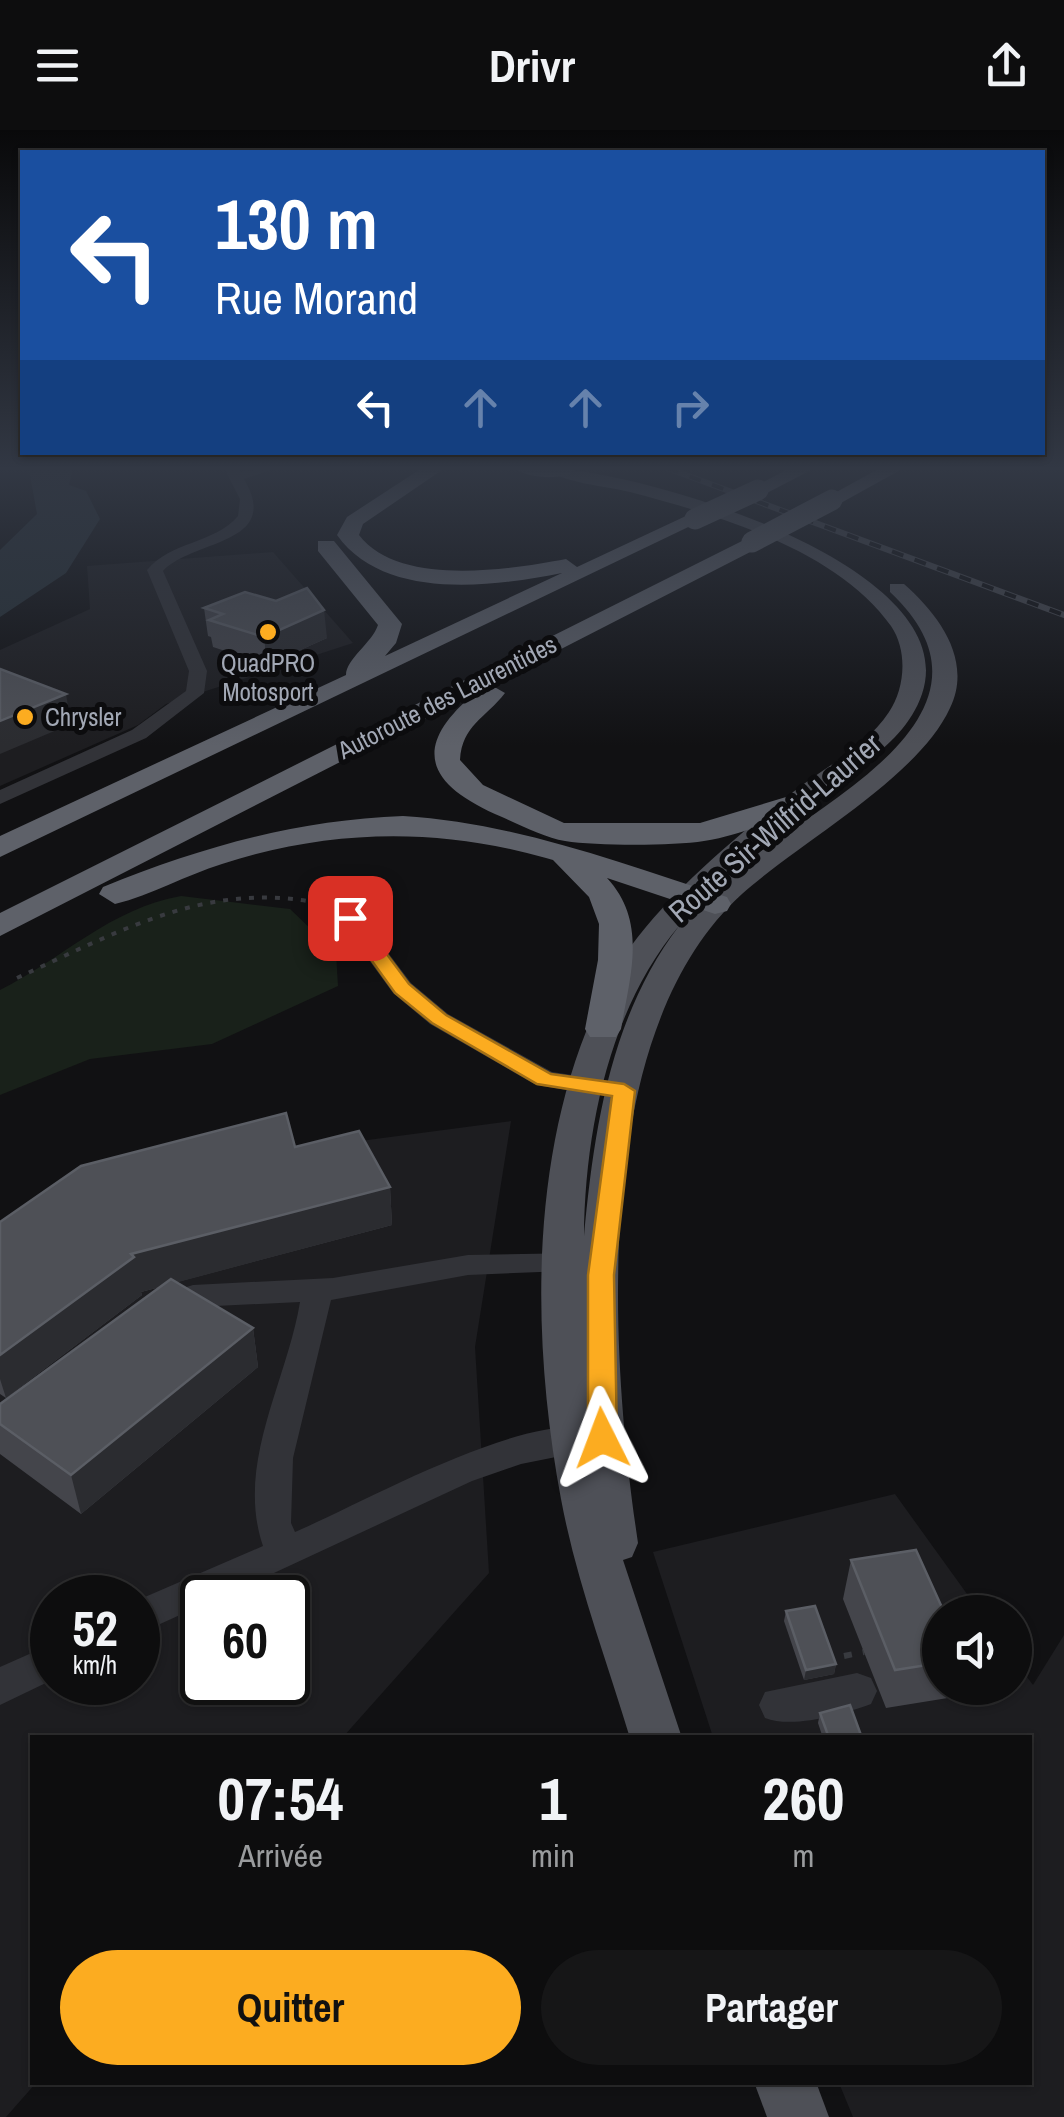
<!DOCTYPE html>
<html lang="fr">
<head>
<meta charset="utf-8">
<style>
	body { margin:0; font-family:"Archivo Narrow",sans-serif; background:#161617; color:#f1f3f6; height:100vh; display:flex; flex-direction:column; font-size:38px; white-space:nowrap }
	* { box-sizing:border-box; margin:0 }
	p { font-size:32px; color:#9a9c9e }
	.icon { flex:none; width:55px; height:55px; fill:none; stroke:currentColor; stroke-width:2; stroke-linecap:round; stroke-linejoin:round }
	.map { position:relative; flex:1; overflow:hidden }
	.drawer { position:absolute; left:30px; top:1605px; width:1002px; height:350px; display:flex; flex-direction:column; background:#0d0d0e; border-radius:0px; box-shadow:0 2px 8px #0004,0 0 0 2px #2d2d2e }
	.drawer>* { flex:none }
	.banner { position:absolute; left:20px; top:20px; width:1025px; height:305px; border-radius:0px; box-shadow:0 2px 8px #0004,0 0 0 2px #2d2d2e; background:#1a4fa0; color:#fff; overflow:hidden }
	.buttons { position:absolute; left:922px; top:1465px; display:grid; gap:20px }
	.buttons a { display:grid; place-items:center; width:110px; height:110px; border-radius:50%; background:#0d0d0e; box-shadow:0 2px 8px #0004,0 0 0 2px #2d2d2e; font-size:50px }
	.speed { position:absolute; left:30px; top:1445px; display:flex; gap:20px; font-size:50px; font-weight:700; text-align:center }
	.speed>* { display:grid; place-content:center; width:130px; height:130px; border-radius:50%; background:#0d0d0e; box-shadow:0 2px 8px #0004,0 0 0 2px #2d2d2e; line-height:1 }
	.speed small { font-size:25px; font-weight:400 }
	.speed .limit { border:5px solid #111; border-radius:15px; background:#fff; color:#111 }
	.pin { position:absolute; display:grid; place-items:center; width:85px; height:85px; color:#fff; margin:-42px; border-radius:20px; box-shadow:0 5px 15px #0006 }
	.me { position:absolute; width:110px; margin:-55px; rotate:357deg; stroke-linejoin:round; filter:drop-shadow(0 0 8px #0008) }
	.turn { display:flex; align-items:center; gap:35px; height:210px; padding:0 30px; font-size:45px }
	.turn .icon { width:130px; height:130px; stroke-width:2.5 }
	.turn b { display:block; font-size:70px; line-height:85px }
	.lanes { display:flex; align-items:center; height:95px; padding:0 30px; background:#0003; justify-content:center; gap:50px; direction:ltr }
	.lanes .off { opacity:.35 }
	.eta { display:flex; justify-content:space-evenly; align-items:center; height:170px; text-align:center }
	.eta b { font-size:60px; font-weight:700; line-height:70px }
	.primary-button { display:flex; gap:20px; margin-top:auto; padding:20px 30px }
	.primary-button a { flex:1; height:115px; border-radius:60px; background:#fcac20; color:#111; font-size:40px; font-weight:700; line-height:115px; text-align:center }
	.primary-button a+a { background:#161617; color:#f1f3f6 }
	header { display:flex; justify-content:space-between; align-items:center; height:130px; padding:0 30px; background:#0d0d0e; font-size:45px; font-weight:700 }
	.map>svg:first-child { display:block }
	.built { fill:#1d1d20; fill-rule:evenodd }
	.green { fill:#19211a }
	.water { fill:#273137 }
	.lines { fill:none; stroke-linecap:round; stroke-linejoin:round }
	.path-far1 { stroke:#383a3f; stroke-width:4; stroke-dasharray:5 8; stroke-linecap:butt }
	.path { stroke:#383a3f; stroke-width:6; stroke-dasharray:8 11; stroke-linecap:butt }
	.minor { fill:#323338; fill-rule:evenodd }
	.major { fill:#4e5057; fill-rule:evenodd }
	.highway { fill:#5e6169; fill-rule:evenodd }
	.rail-casing { stroke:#45474d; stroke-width:6 }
	.rail { stroke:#0c0c0e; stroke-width:4; stroke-dasharray:12; stroke-linecap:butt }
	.highway-bridge { stroke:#5e6169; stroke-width:21 }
	.wall { fill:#44454b }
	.shaded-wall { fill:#2b2c30 }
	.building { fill:#4e5056; stroke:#5b5e65; stroke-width:2.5 }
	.route { fill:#fcac20; stroke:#a47015; stroke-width:2.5 }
	.poi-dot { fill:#fcac20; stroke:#0c0c0e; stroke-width:4 }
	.labels { text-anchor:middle; stroke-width:10; stroke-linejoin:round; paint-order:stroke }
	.far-poi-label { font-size:25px; fill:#a2a8b5; stroke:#0c0c0e }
	.far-street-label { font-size:25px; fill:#a2a8b5; stroke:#0c0c0e }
	.street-label { font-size:30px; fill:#a2a8b5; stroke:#0c0c0e }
</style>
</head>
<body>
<header><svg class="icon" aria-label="menu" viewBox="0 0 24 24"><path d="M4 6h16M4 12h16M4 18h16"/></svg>Drivr<svg class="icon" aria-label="share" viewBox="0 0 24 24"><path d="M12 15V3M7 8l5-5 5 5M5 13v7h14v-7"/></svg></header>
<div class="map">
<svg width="1064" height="1987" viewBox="0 0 1064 1987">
	<rect width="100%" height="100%" fill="#111113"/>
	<!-- built -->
	<g class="built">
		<path d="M273 422 353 513 166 574 138 595 0 656V520L90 479 87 436Z"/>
		<path d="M511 991 475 1217 489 1443 343 1607 32 1608V1952L36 1953 6 1987H0V1115L125 1042ZM52 1468H138V1552H52ZM202 1468H288V1552H202Z"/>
		<path d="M895 1364 980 1482H940V1558H1015V1531L1033 1555 1064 1505V1987H853L839 1953 1030 1952V1608L713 1607 653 1422Z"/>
	</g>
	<!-- green -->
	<path class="green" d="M181 766 290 779 336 823 338 856 212 914 90 929 0 965V860C62 829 111 778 181 766Z"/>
	<!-- water -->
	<path class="water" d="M23 338H73L69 355 86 361 100 389 66 443 0 487V420L37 384 29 340Z"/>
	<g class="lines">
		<!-- path-far1 -->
		<path class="path-far1" d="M17 848C122 800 217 745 335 777"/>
		<!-- path -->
		<path class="path" d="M844 1526 864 1522"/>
		<!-- minor -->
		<g class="minor">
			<path d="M224 338H237L240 342 277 338 244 349C283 415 193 409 163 441L207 541 204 563 146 608 0 674V660L132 600 186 561 189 541 147 440C171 411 214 414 238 386L240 369Z"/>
			<path d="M350 781 358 783 411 853 448 884 552 942 624 953 637 961 624 969 536 955 430 894 393 863 342 793 339 788Z"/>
			<path d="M580 1123 591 1126 595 1133 591 1140 468 1145 331 1170 293 1328 291 1393 295 1402C363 1373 531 1277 601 1300L606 1309 601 1318 521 1334 472 1351 220 1468H202V1475L138 1504V1470L263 1416C235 1334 287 1252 300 1172L195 1177 163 1187 152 1184 147 1176 152 1168 193 1155 333 1148 468 1125Z"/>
			<path d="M52 1514V1550L0 1575V1537Z"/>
			<path d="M857 1543 871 1548 877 1561 871 1574C843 1584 793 1599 765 1588L759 1575 765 1562Z"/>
		</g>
		<!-- major -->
		<g class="major">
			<path d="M544 338C634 338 966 434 922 564 905 614 853 639 815 670 791 690 769 711 746 732 831 667 1015 579 890 462V454H904C939 485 973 530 950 578 918 648 801 711 742 764 588 903 610 1225 638 1413L632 1427 623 1430 682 1608H630C606 1528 576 1450 561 1369 529 1198 528 989 618 836 655 773 743 700 801 656 831 634 868 614 889 582 905 558 908 521 891 496 836 419 717 385 630 362 605 356 563 353 544 338ZM679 796C611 885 594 998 584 1106 585 999 610 878 679 796Z"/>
			<path d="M754 1952H816L829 1987H767Z"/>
		</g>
		<!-- highway -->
		<g class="highway">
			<path d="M422 338H445L363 394 359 405C399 457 508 440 566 429L577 437 688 385H702L705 389 0 727V706L346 545C346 529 372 513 378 495L318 421V411H334L402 494 396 513 385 526 562 443C492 457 384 471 337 405L347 387Z"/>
			<path d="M513 338H572L575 341C561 351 527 348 513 338Z"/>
			<path d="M790 338H815L765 364 748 360Z"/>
			<path d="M880 338H904L839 374 822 370Z"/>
			<path d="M752 406 763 412 760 417 491 555 505 563C486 588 462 595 460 630L483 655 564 693H700L796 664 807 667 811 673 807 679C773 690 738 706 704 711 672 716 597 716 565 711 546 708 522 696 502 687 429 656 408 619 475 563L0 806V783Z"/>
			<path d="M403 686C517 693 619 733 727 767L731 774 727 781 715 784 607 748C648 792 630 846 621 899L616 907H590L585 899 598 830 599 794 589 767 553 730 546 728C437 697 330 699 222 734 186 745 152 765 115 774L99 764 103 757C201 717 297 690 403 686Z"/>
		</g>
		<!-- rail casing -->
		<g class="rail-casing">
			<path id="rail" d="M667 338 1064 485"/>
		</g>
		<!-- rail -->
		<use href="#rail" class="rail"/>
		<!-- highway-bridge -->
		<g class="highway-bridge">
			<path d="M695 389 758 360"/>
			<path d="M752 412 832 370"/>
		</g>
	</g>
	<!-- wall -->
	<g class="wall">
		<path d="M204 478 327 508 267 535 213 517 211 507 208 506Z"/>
		<path d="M295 1017 390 1057 392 1095 177 1152 253 1198 258 1237 81 1384 0 1324V1274L160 1157 141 1162 142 1165 6 1268 0 1264V1092Z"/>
		<path d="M851 1430 940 1482V1558H956L954 1567 886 1578 843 1469Z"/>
		<path d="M786 1481 836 1534 834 1544 804 1550 784 1491Z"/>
		<path d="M820 1583 862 1608H823L818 1593Z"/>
	</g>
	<!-- shaded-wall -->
	<g class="shaded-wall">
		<path d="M324 480 327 508 267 535 264 507Z"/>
		<path d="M66 564 71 594 0 624V591Z"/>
		<path d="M390 1057 392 1095 141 1162 142 1165 6 1268 0 1249V1225L131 1124Z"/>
		<path d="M253 1198 258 1237 81 1384 71 1345Z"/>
		<path d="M836 1534 834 1544 804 1550 806 1540Z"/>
	</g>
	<!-- building -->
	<g class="building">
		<path d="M307 458 324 480 264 507 209 490 223 484 204 478 245 462 276 471Z"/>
		<path d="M0 539 66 564 0 591Z"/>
		<path d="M286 983 295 1017 359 1001 390 1057 131 1124 134 1127 0 1225V1092L81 1036Z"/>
		<path d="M171 1149 253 1198 71 1345 0 1294V1274Z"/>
		<path d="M916 1420 944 1482H940V1533L895 1540 851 1430Z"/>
		<path d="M815 1476 836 1534 806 1540 786 1481Z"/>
		<path d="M850 1575 862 1608H829L820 1583Z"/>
	</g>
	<!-- sky -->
	<linearGradient id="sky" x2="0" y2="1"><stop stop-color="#09090a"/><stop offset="0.55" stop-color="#323844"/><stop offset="1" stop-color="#323844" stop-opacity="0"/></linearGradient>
	<rect width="1064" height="616" fill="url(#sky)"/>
	<!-- route -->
	<path class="route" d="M344 784H357L409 854 446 885 551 944 624 954 635 961 614 1145 617 1308 613 1316H592L588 1308V1145L612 966 537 954 432 893 395 863 341 788Z"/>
	<!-- markers -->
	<g class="poi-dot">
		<circle cx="268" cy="502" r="10"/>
		<circle cx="25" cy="587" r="10"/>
	</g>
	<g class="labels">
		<!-- far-poi labels -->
		<g class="far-poi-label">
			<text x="268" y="542">QuadPRO<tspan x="268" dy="29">Motosport</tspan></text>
			<text x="45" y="596" text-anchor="start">Chrysler</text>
		</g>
		<!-- far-street labels -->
		<g class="far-street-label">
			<text transform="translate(447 567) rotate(-27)" y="9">Autoroute des Laurentides</text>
		</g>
		<!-- street labels -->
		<g class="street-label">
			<text transform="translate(775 698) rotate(-41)" y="10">Route Sir-Wilfrid-Laurier</text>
		</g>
	</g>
</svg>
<div class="buttons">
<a><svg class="icon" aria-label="sound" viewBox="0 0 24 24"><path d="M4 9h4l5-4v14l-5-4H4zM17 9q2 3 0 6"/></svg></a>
</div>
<div class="speed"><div>52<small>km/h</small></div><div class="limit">60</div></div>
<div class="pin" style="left:350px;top:788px;background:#d93025"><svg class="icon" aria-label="arrive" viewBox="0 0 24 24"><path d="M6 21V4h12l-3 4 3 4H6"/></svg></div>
<svg class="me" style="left:602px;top:1308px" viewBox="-20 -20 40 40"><path d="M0-17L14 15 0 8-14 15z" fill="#fcac20" stroke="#fff" stroke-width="4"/></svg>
<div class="banner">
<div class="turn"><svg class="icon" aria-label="left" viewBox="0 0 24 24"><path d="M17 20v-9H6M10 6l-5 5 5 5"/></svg><div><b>130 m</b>Rue Morand</div></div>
<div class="lanes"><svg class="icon" aria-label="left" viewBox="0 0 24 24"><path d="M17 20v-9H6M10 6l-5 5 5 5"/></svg><svg class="icon off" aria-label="ahead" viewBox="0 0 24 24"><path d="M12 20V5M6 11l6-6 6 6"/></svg><svg class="icon off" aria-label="ahead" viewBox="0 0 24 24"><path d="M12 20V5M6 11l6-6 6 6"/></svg><svg class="icon off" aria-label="right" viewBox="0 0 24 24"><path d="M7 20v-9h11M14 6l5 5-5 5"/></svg></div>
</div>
<section class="drawer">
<div class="eta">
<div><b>07:54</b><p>Arrivée</p></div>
<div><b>1</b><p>min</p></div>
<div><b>260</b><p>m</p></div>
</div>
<div class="primary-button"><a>Quitter</a><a>Partager</a></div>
</section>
</div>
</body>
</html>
